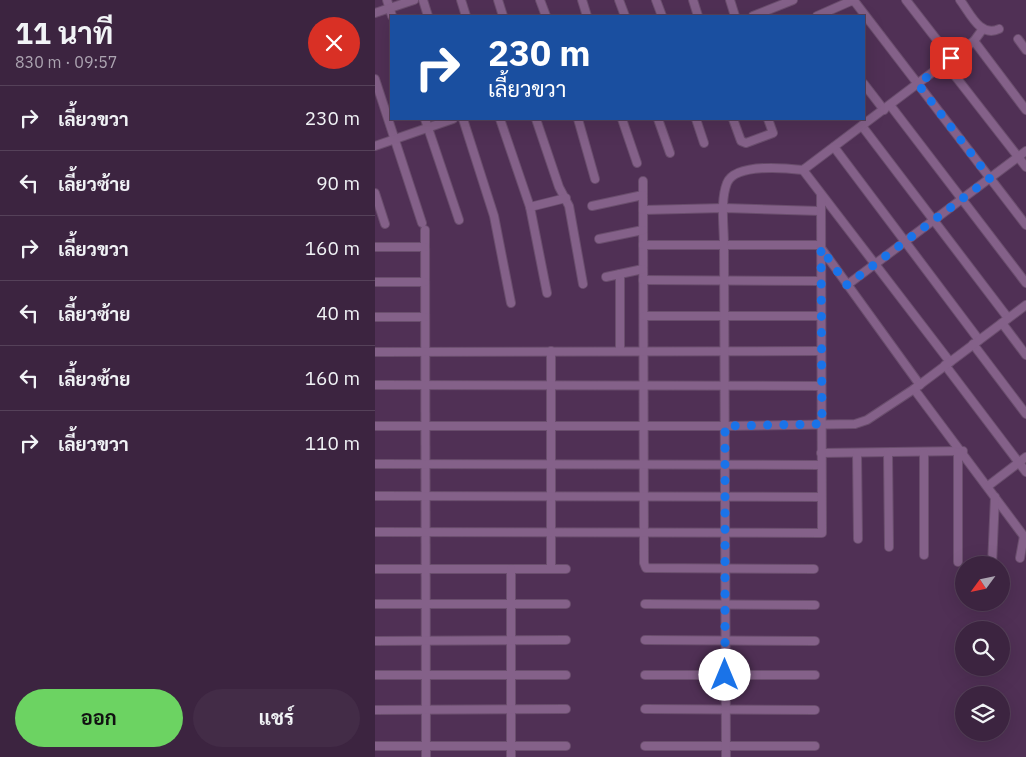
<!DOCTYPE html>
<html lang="th">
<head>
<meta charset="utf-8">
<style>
	body { margin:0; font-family:"IBM Plex Sans",Sarabun,sans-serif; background:#432c47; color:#f1f3f6; height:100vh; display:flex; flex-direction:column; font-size:19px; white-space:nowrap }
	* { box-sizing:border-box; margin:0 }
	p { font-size:16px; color:#aca4b1 }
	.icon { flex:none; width:28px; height:28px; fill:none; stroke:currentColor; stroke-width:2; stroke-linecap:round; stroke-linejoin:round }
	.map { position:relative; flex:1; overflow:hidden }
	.panel { display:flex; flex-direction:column; background:#3c2440; width:375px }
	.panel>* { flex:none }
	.banner { position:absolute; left:15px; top:15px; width:475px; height:105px; border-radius:0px; box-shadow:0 5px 20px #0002,0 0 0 1px #554159; background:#1a4fa0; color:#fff; overflow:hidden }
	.needle { width:32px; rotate:237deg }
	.fabs { position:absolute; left:580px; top:556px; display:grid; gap:10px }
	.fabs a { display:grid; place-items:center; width:55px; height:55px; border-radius:50%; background:#3c2440; box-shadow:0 5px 20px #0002,0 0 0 1px #554159; font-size:25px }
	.pin { position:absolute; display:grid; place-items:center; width:42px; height:42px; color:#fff; margin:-21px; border-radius:10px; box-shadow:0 2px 8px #0006 }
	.me { position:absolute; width:55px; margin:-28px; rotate:0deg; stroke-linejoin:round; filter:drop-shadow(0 0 4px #0008) }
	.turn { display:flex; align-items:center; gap:18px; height:105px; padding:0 15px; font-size:22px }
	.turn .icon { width:65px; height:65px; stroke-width:2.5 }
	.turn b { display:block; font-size:35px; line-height:42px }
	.round { display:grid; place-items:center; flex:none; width:52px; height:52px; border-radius:26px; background:#432c47 }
	.overview { display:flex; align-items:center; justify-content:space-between; height:85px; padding:0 15px }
	h1 { font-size:30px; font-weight:700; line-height:38px }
	.cta { display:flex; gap:10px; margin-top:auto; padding:10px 15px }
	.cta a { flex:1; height:58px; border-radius:30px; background:#6cd362; color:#111; font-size:20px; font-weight:700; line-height:58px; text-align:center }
	.cta a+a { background:#432c47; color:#f1f3f6 }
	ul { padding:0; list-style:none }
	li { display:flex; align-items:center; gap:15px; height:65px; padding:0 15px; border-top:1px solid #554159 }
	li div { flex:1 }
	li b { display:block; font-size:19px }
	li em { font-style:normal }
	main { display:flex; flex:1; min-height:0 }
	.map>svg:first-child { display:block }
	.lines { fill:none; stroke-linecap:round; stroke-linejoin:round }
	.minor-casing { stroke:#6a4e6d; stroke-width:10 }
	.minor { stroke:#846189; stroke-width:8 }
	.route { stroke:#1a73e8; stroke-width:9; stroke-dasharray:0 16.2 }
</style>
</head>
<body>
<main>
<section class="panel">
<div class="overview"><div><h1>11 นาที</h1><p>830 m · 09:57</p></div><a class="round" style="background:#d93025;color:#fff"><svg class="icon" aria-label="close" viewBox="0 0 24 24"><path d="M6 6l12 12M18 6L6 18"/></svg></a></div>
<ul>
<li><svg class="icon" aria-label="right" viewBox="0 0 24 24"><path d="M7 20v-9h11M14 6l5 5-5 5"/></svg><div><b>เลี้ยวขวา</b></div><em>230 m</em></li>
<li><svg class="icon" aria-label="left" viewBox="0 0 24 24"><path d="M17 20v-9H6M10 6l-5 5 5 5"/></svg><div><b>เลี้ยวซ้าย</b></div><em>90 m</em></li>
<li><svg class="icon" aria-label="right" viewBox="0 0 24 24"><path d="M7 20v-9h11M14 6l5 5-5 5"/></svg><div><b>เลี้ยวขวา</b></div><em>160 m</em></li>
<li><svg class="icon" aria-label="left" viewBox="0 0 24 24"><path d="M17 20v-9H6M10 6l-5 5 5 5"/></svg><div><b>เลี้ยวซ้าย</b></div><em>40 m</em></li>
<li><svg class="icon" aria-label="left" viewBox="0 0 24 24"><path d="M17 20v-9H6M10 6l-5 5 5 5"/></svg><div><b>เลี้ยวซ้าย</b></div><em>160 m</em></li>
<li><svg class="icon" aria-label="right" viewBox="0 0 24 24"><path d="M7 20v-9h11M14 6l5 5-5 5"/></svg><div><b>เลี้ยวขวา</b></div><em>110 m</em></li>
</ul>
<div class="cta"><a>ออก</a><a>แชร์</a></div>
</section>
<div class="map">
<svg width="651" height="757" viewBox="0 0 651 757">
	<rect width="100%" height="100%" fill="#503055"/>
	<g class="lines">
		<!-- minor casing -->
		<g class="minor-casing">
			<g id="minor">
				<path d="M12 0 17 16"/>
				<path d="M48 0 53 16"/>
				<path d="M86 0 91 16"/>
				<path d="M123 0 128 16"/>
				<path d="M165 0 171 16"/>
				<path d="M207 0 212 16"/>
				<path d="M244 0 250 16"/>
				<path d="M281 0 287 16"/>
				<path d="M318 0 323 16"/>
				<path d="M355 0 360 16"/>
				<path d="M531 0 576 58"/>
				<path d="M585 0C595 13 605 38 624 29"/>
				<path d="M0 13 39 0"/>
				<path d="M378 16 418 0"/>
				<path d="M442 16 476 1 480 2 651 225"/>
				<path d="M643 39 651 50"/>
				<path d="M599 41 651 110"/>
				<path d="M570 63 651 167"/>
				<path d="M0 79 47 223"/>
				<path d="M489 84 509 110"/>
				<path d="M515 105 651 283"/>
				<path d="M50 119 84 220"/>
				<path d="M88 119 119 216 136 303"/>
				<path d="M125 119 155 207 172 293"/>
				<path d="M161 119 184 187 194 206 208 284"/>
				<path d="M203 119 220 179"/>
				<path d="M247 119 262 163"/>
				<path d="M283 119 295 153"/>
				<path d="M321 119 329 143"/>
				<path d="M358 119 366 141 371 143 398 133 393 119"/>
				<path d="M487 126 633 318"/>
				<path d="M0 146 78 119"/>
				<path d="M459 147 604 340"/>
				<path d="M428 170 575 362"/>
				<path d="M268 181 269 563 271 568 439 569"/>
				<path d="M0 193 10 224"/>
				<path d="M217 206 268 195"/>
				<path d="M155 207 191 198"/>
				<path d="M268 210 349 208 445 211"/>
				<path d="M50 230 51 757"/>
				<path d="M224 239 268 230"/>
				<path d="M268 245H446"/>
				<path d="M0 247H50"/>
				<path d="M446 248 545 385"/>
				<path d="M245 274V351"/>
				<path d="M231 277 268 269"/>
				<path d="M268 280 446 281"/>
				<path d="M0 282H50"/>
				<path d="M472 285 651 151"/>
				<path d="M269 316H446"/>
				<path d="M0 317H50"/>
				<path d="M627 323 651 355"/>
				<path d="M598 344 651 414"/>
				<path d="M176 351V569"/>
				<path d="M0 352 446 351"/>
				<path d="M570 365 651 472"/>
				<path d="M0 385 446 386"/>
				<path d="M539 389 651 539"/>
				<path d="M0 426H350L480 424 492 420 539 389 651 305"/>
				<path d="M446 453 588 451"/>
				<path d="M482 453 483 539"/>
				<path d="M513 454 514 547"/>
				<path d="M0 464 446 465"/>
				<path d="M613 486 651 457"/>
				<path d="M0 496 446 497"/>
				<path d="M0 532 447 533 446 195"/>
				<path d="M549 555V453"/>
				<path d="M645 558 649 536"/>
				<path d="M583 562V452"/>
				<path d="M617 565 620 497"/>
				<path d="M0 569H191"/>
				<path d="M136 569V757"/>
				<path d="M0 604H191"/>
				<path d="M270 604 440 605"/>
				<path d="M270 640 440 641"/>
				<path d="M0 641 191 640"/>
				<path d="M0 675H191"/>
				<path d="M270 675H440"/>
				<path d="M270 709 440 710"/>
				<path d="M0 710 191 709"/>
				<path d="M0 746H191"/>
				<path d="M270 746H440"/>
				<path d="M351 757 349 245C349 226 345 201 352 183 360 163 411 168 428 170L599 41 607 30"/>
			</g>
		</g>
		<!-- minor -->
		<use href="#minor" class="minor"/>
	</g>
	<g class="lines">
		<!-- route -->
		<path class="route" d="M350 675V426L447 424 446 248 472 285 615 178 543 84 576 58"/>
	</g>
</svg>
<div class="fabs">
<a><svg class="needle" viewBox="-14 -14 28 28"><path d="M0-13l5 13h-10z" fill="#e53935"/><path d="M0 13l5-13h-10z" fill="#aca4b1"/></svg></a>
<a><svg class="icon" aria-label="search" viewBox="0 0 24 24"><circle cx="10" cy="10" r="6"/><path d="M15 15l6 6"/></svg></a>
<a><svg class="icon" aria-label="layers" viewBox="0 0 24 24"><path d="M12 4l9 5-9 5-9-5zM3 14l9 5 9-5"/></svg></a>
</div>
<div class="pin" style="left:576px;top:58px;background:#d93025"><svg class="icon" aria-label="arrive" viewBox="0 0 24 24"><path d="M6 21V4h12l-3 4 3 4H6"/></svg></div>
<svg class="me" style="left:350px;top:675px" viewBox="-20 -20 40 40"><circle r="19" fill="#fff"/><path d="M0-13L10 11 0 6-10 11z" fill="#1a73e8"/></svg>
<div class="banner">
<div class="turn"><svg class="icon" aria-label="right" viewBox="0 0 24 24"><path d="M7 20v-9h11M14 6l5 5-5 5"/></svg><div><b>230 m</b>เลี้ยวขวา</div></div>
</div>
</div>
</main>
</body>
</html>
